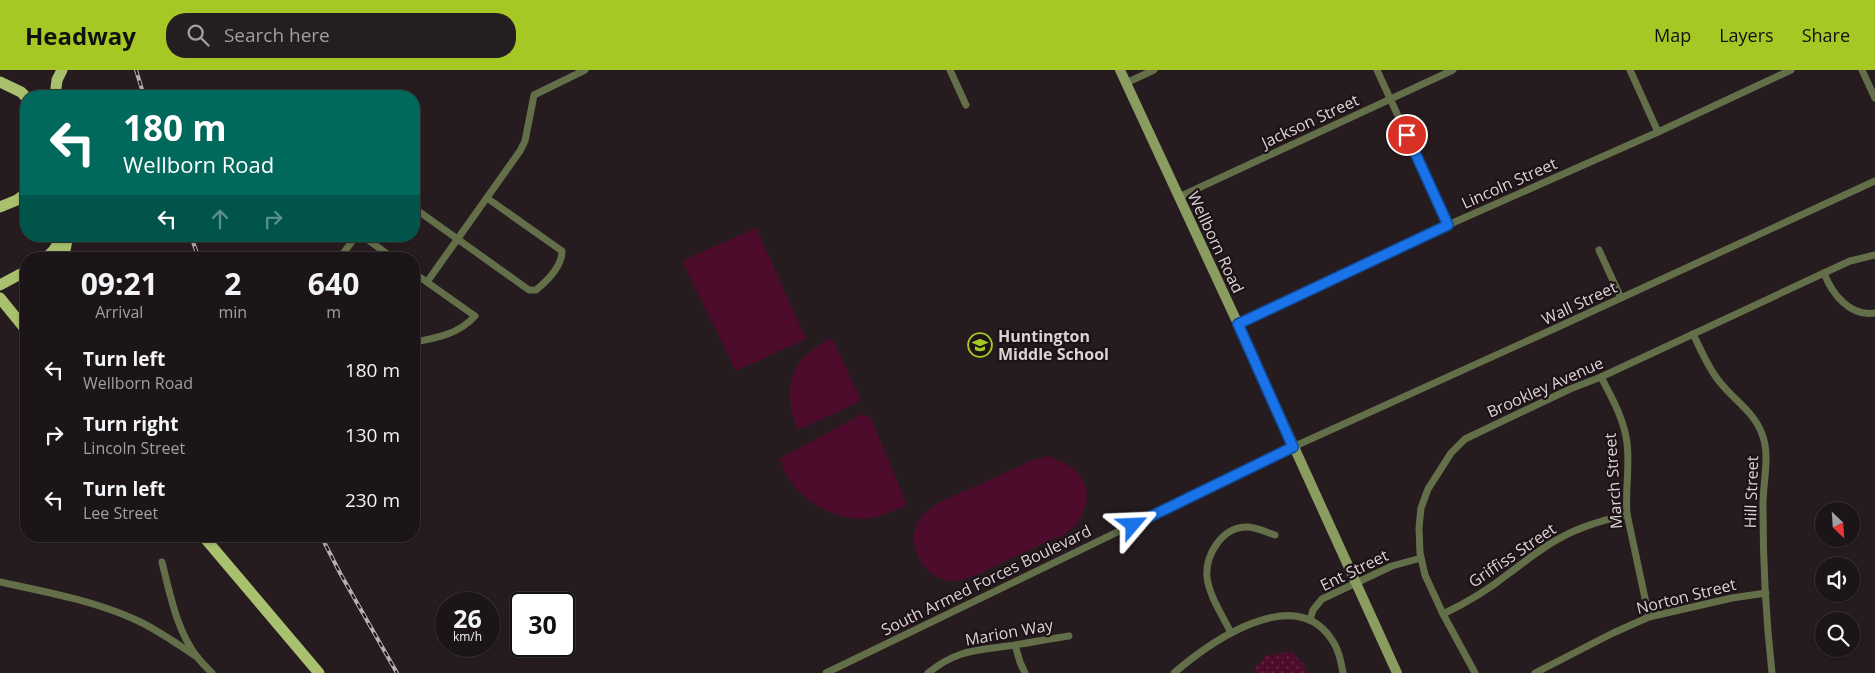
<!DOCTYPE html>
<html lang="en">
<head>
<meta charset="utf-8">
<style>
	body { margin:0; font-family:"Open Sans",sans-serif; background:#251e20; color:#f1f3f6; height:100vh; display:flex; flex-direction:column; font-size:19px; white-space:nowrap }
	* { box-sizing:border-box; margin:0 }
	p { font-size:16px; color:#a09fa1 }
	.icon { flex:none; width:28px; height:28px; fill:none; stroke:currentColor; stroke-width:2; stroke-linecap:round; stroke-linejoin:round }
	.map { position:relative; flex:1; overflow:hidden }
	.details { position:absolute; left:20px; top:182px; width:400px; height:290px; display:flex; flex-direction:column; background:#1c1517; border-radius:20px; box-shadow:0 1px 4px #0004,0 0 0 1px #3a3436 }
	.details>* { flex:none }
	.banner { position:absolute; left:20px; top:20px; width:400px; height:152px; border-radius:20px; box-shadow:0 1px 4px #0004,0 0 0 1px #3a3436; background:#00695c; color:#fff; overflow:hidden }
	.needle { width:32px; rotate:155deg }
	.buttons { position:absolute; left:1815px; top:432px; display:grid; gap:10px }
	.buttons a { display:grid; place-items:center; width:45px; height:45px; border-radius:50%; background:#1c1517; box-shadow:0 1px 4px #0004,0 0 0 1px #3a3436; font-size:25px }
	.speed { position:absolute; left:435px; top:522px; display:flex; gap:10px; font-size:25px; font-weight:700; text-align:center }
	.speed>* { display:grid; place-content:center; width:65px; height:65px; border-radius:50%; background:#1c1517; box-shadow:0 1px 4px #0004,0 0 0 1px #3a3436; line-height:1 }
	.speed small { font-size:12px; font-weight:400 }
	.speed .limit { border:2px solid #111; border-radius:8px; background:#fff; color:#111 }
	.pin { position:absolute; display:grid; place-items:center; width:42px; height:42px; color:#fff; margin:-21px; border:2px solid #fff; border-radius:50%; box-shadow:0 1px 5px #0007 }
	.me { position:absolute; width:55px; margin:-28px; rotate:64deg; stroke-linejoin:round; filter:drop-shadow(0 0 4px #0008) }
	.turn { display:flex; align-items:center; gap:18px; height:105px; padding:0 20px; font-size:22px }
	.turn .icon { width:65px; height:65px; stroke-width:2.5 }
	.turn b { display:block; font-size:35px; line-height:42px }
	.lanes { display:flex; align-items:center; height:48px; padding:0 20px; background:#0003; justify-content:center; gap:25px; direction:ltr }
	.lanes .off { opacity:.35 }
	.eta { display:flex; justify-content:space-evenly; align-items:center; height:85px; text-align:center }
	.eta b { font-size:30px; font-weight:700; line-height:35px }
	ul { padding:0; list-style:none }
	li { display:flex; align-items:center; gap:15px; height:65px; padding:0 20px }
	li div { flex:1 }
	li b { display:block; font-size:19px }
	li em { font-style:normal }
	header { display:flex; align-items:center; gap:30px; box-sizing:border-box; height:70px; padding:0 25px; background:#a5c824; color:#111 }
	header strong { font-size:24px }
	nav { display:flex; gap:28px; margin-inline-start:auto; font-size:18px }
	.search { width:350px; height:45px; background:#251e20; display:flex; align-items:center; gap:12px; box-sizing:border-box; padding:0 18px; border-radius:20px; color:#a09fa1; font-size:19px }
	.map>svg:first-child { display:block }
	.grass { fill:url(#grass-dots) }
	.pitch { fill:#4d0c2b }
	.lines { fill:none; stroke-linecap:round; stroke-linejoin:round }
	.street { stroke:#636f49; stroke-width:7 }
	.secondary { stroke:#8a9c5f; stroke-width:10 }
	.primary { stroke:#a9c06f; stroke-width:11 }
	.rail-casing { stroke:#b6aeb0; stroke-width:4 }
	.rail { stroke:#1d1216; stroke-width:2; stroke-dasharray:5.5; stroke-linecap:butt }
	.route-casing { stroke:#114b97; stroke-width:12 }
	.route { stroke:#1a73e8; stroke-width:9 }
	.labels { text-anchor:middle; stroke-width:4.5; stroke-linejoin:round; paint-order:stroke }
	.street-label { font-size:16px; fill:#dbd4d6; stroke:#1d1216 }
	.poi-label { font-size:16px; font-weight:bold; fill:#dbd4d6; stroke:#1d1216; text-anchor:start }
</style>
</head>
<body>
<header>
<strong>Headway</strong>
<div class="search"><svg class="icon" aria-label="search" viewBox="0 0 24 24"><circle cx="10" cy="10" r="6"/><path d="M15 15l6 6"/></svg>Search here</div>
<nav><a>Map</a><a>Layers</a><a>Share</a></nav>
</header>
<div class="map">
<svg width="1875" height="603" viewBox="0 0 1875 603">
	<defs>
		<pattern id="grass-dots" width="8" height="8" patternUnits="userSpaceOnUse" patternTransform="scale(1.25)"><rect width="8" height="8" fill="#4d0c2b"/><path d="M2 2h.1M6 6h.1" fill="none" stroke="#662e49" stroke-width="1.8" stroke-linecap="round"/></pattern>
	</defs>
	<rect width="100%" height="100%" fill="#261c1f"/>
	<!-- grass -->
	<path class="grass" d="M1291 582 1303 593 1307 603H1256L1255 598 1267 585Z"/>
	<!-- pitch -->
	<g class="pitch">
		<path d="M756 158 806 269 736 301 682 191Z"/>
		<path d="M832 268 861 331 798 360C781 318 790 288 832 268Z"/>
		<path d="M862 344 871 348 907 435C896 439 883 446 871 448 842 452 809 437 792 413 787 406 783 398 779 389Z"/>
		<path d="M1048 386C1057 390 1069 394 1076 401 1096 420 1086 448 1067 463 1045 473 1023 483 1001 493 986 500 971 509 955 511 934 512 916 492 914 472 912 454 924 442 938 433L1031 391Z"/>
	</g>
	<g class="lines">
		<!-- street -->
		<g class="street">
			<path d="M950 0 966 35"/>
			<path d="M1377 0 1448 155"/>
			<path d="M1630 0 1658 62"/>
			<path d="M1862 0 1875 28"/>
			<path d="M1126 13 1154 0"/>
			<path d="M1179 127 1453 0"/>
			<path d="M414 138 529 220H536C547 211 562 196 562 181L487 128"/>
			<path d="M363 166 394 189"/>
			<path d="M1599 180 1621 228"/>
			<path d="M339 189 356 166"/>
			<path d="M414 203 475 246C459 264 437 268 414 272"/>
			<path d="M1824 203C1832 224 1850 247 1875 243"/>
			<path d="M427 212 520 81 525 71 534 25 585 0"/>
			<path d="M1238 254 1448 155 1658 62 1791 0"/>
			<path d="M1693 264C1702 282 1710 302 1724 317 1737 332 1755 344 1762 364 1771 386 1762 415 1763 439 1763 494 1766 549 1772 603"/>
			<path d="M1601 307C1612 328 1624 349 1627 373 1630 397 1625 420 1627 444L1649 547"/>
			<path d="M162 492C170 524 177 562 198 588 202 593 207 598 212 603"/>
			<path d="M0 512C46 522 91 530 134 549 157 559 177 574 197 587"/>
			<path d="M1443 544C1466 533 1488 520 1508 504 1526 491 1542 477 1562 467 1582 456 1605 450 1627 444"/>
			<path d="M1310 550 1313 540 1322 529 1392 496 1421 488"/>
			<path d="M1231 563C1223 546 1209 526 1207 507 1205 485 1222 458 1245 457 1255 456 1265 462 1275 465"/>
			<path d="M1015 575 1020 592 1025 603"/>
			<path d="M826 603 1293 377 1558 257 1875 111"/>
			<path d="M928 603C957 580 973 581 1008 576 1028 573 1049 569 1069 566"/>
			<path d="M1174 603C1210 572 1295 512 1332 570 1339 580 1341 592 1343 603"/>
			<path d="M1475 603 1443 544 1425 505 1420 483 1419 458 1421 438 1428 419 1451 383 1465 369 1570 319 1601 307 1824 203 1850 191 1875 185"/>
			<path d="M1535 603 1613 563 1649 547 1732 528 1766 523"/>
		</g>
		<!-- secondary -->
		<path class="secondary" d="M1120 0 1238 254 1397 603"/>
		<!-- primary -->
		<g class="primary">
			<path d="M0 12 21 22 26 27"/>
			<path d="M55 26 57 10 62 0"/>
			<path d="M0 137 17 130 26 123"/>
			<path d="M45 189 54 180 62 166"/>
			<path d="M63 189 68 166"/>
			<path d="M0 215 26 201"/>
			<path d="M0 228 26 260"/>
			<path d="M203 466 319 603"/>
		</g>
		<!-- rail casing -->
		<g class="rail-casing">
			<g id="rail">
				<path d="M136 0 144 26"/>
				<path d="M191 166 199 189"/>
				<path d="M321 466 340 503 397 603"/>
			</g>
		</g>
		<!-- rail -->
		<use href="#rail" class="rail"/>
	</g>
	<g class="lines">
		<!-- route casing -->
		<g class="route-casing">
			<path id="route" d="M1133 455 1293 377 1238 254 1448 155 1407 65"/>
		</g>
		<!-- route -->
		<use href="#route" class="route"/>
	</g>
	<!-- icons -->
	<defs>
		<g id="school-ring" transform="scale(1.25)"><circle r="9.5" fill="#1d1216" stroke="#a5c824" stroke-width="1.5"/><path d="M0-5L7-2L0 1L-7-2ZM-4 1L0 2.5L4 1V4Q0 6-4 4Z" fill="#a5c824"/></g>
	</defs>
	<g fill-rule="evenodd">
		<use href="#school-ring" x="980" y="275"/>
	</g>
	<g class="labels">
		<!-- street labels -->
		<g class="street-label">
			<text transform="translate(1310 51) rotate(-25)" y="6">Jackson Street</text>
			<text transform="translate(1509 113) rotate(-24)" y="6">Lincoln Street</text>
			<text transform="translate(1216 172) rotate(65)" y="6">Wellborn Road</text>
			<text transform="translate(1579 233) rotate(-25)" y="6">Wall Street</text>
			<text transform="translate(1545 317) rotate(-24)" y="6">Brookley Avenue</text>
			<text transform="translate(1613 411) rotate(-94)" y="6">March Street</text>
			<text transform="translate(1751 422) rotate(-88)" y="6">Hill Street</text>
			<text transform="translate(1512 485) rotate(-34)" y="6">Griffiss Street</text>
			<text transform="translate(1354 500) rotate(-26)" y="6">Ent Street</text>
			<text transform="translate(986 510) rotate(-26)" y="6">South Armed Forces Boulevard</text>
			<text transform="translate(1686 526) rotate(-14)" y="6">Norton Street</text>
			<text transform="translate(1009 562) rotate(-10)" y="6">Marion Way</text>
		</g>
		<!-- poi labels -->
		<g class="poi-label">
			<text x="998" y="272">Huntington<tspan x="998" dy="18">Middle School</tspan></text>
		</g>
	</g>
</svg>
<div class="buttons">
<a><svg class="needle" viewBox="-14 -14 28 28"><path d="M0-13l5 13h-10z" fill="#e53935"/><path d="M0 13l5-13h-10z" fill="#a09fa1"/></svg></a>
<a><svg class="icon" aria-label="sound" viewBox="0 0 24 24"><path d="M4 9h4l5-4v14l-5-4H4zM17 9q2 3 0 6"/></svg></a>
<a><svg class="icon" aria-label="search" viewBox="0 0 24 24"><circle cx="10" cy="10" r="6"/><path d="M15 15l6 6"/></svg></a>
</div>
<div class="speed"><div>26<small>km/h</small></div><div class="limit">30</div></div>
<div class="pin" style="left:1407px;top:65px;background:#d93025"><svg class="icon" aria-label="arrive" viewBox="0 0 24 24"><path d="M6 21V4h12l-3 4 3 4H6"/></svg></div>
<svg class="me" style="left:1133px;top:455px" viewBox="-20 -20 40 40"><path d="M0-17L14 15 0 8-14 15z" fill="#1a73e8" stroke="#fff" stroke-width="4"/></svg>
<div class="banner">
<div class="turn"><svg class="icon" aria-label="left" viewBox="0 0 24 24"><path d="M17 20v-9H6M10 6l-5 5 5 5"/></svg><div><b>180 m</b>Wellborn Road</div></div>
<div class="lanes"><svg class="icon" aria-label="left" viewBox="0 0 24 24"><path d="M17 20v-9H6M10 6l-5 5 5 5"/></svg><svg class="icon off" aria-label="ahead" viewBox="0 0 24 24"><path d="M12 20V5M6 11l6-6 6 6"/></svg><svg class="icon off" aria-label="right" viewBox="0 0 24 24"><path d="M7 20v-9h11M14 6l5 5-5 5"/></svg></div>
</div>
<section class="details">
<div class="eta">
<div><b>09:21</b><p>Arrival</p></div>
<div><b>2</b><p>min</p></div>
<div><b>640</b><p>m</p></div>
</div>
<ul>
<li><svg class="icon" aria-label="left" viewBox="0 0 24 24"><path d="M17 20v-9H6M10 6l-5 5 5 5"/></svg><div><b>Turn left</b><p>Wellborn Road</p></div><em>180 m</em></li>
<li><svg class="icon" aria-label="right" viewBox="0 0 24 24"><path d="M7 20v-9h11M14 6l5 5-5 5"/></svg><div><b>Turn right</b><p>Lincoln Street</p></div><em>130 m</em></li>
<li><svg class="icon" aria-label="left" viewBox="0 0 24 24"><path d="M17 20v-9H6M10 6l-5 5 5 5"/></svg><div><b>Turn left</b><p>Lee Street</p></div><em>230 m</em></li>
</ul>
</section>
</div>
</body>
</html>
